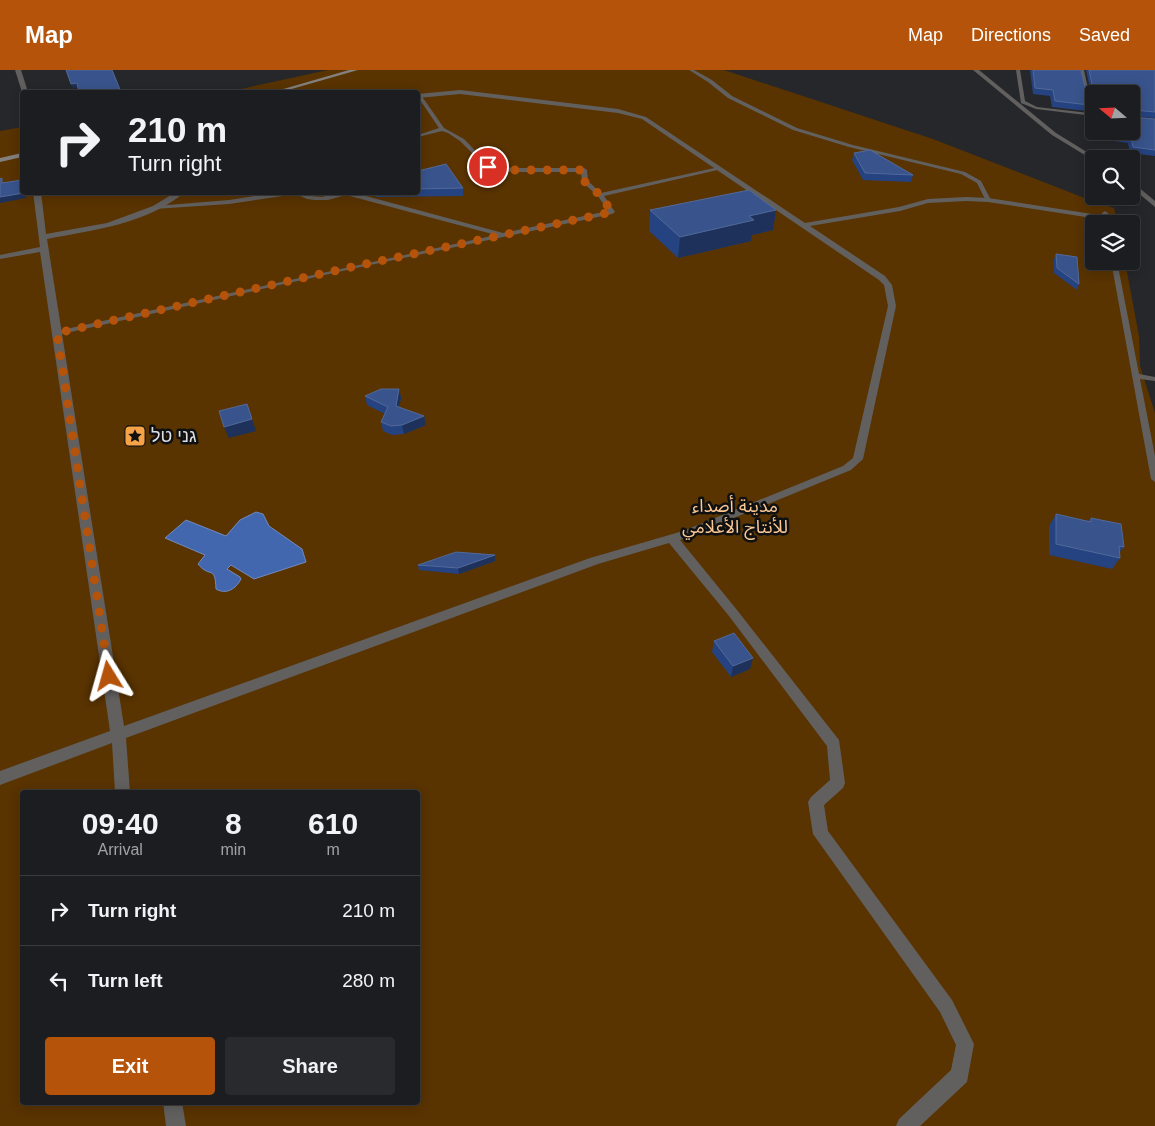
<!DOCTYPE html>
<html lang="en">
<head>
<meta charset="utf-8">
<style>
	body { margin:0; font-family:Arial,"Noto Sans Arabic","Noto Sans Hebrew",sans-serif; background:#292a2d; color:#f1f3f6; height:100vh; display:flex; flex-direction:column; font-size:19px; white-space:nowrap }
	* { box-sizing:border-box; margin:0 }
	p { font-size:16px; color:#a0a2a5 }
	.icon { flex:none; width:28px; height:28px; fill:none; stroke:currentColor; stroke-width:2; stroke-linecap:round; stroke-linejoin:round }
	.map { position:relative; flex:1; overflow:hidden }
	.sheet { position:absolute; left:20px; top:720px; width:400px; height:315px; display:flex; flex-direction:column; background:#1c1d20; border-radius:5px; box-shadow:0 2px 12px #0003,0 0 0 1px #3a3b3e }
	.sheet>* { flex:none }
	.guide { position:absolute; left:20px; top:20px; width:400px; height:105px; border-radius:5px; box-shadow:0 2px 12px #0003,0 0 0 1px #3a3b3e; background:#1c1d20; color:#f1f3f6; overflow:hidden }
	.needle { width:32px; rotate:289deg }
	.buttons { position:absolute; left:1085px; top:15px; display:grid; gap:10px }
	.buttons a { display:grid; place-items:center; width:55px; height:55px; border-radius:5px; background:#1c1d20; box-shadow:0 2px 12px #0003,0 0 0 1px #3a3b3e; font-size:25px }
	.pin { position:absolute; display:grid; place-items:center; width:42px; height:42px; color:#fff; margin:-21px; border:2px solid #fff; border-radius:50%; box-shadow:0 1px 5px #0007 }
	.me { position:absolute; width:55px; margin:-28px; rotate:352deg; stroke-linejoin:round; filter:drop-shadow(0 0 4px #0008) }
	.turn { display:flex; align-items:center; gap:18px; height:105px; padding:0 25px; font-size:22px }
	.turn .icon { width:65px; height:65px; stroke-width:2.5 }
	.turn b { display:block; font-size:35px; line-height:42px }
	.eta { display:flex; justify-content:space-evenly; align-items:center; height:85px; text-align:center }
	.eta b { font-size:30px; font-weight:700; line-height:35px }
	.button { display:flex; gap:10px; margin-top:auto; padding:10px 25px }
	.button a { flex:1; height:58px; border-radius:5px; background:#b45309; color:#fff; font-size:20px; font-weight:700; line-height:58px; text-align:center }
	.button a+a { background:#292a2d; color:#f1f3f6 }
	ul { padding:0; list-style:none }
	li { display:flex; align-items:center; gap:15px; height:70px; padding:0 25px; border-top:1px solid #3a3b3e }
	li div { flex:1 }
	li b { display:block; font-size:19px }
	li em { font-style:normal }
	header { display:flex; align-items:center; gap:30px; box-sizing:border-box; height:70px; padding:0 25px; background:#b45309; color:#fff }
	header strong { font-size:24px }
	nav { display:flex; gap:28px; margin-inline-start:auto; font-size:18px }
	.map>svg:first-child { display:block }
	.green { fill:#593300; fill-rule:evenodd }
	.water { fill:#4367af; stroke:#718bbe }
	.lines { fill:none; stroke-linecap:round; stroke-linejoin:round }
	.lane { fill:#62605f; fill-rule:evenodd }
	.street { fill:#62605f; fill-rule:evenodd }
	.secondary { fill:#83807e; fill-rule:evenodd }
	.wall { fill:#254381 }
	.shaded-wall { fill:#1d315a }
	.building { fill:#39548c; stroke:#526999 }
	.route { stroke:#b45309; stroke-width:9; stroke-dasharray:0 16.2 }
	.labels { text-anchor:middle; stroke-width:5; stroke-linejoin:round; paint-order:stroke }
	.poi-label { font-size:18px; fill:#dddfe1; stroke:#0f1012; text-anchor:start }
	.park-label { font-size:18px; fill:#fcc793; stroke:#0f1012 }
</style>
</head>
<body>
<header>
<strong>Map</strong>
<nav><a>Map</a><a>Directions</a><a>Saved</a></nav>
</header>
<div class="map">
<svg width="1155" height="1056" viewBox="0 0 1155 1056">
	<rect width="100%" height="100%" fill="#25272b"/>
	<!-- green -->
	<path class="green" d="M328 0H724L933 69 1087 129 1114 138 1118 154H1094V191H1125L1139 266 1140 296 1155 343V1056H0V61L22 57V122H418V22H227ZM22 722H418V1032H22Z"/>
	<!-- water -->
	<path class="water" d="M256 442 263 444 269 456 302 479 306 492 254 509 231 495 227 499 240 507 241 509C236 519 226 525 216 519 215 494 210 509 198 494L205 485 165 468 186 450 226 466 240 450Z"/>
	<g class="lines">
		<!-- lane -->
		<g class="lane">
			<path d="M689 0H694L712 10 732 26 797 58 853 75 965 102 981 111 991 130 986 131 977 113 961 104 849 77 793 60 728 28 708 12Z"/>
			<path d="M1016 0H1020L1025 31 1037 37 1089 43 1080 0H1084L1094 46 1036 39 1021 33Z"/>
			<path d="M418 25H421L444 58 464 69 490 96 514 98H584L587 100 588 111 601 123 719 97 722 99 604 126 615 142 612 144 356 198 57 265 53 263 57 261 496 165 346 125 328 130H315L307 129 296 124 229 134 154 139 153 138 156 136 229 130 281 122H302L310 126 322 127 341 122H351L503 163 608 141 598 126 582 112 581 102H514L488 99 460 71 448 63 442 61 418 67V65L439 58 418 27Z"/>
			<path d="M1105 141 1108 143 1110 154H1104L1102 143Z"/>
			<path d="M1111 191H1117L1139 304 1155 307V311L1140 309 1155 386V412L1151 409Z"/>
		</g>
		<!-- street -->
		<g class="street">
			<path d="M15 0H21L28 22H22Z"/>
			<path d="M973 0H979L1056 63 1098 89 1093 90 1052 65Z"/>
			<path d="M460 20 618 39 646 47 805 153 899 137 928 129 966 127 988 128 1105 146 1109 148 1105 150 988 132 966 131 928 133 900 141 810 156 885 206 892 215 896 236 863 389 851 400 680 470 737 540 839 670 845 713 843 718 824 735 828 761 952 930 974 974 967 1012 920 1056H896L899 1049 951 1000 956 975 940 942 813 764 808 732 811 727 830 710 827 676 729 546 669 473 598 494 126 668 130 722H115L112 673 0 715V701L110 661 40 182 0 189V185L40 177 33 122H41L46 164 107 153 153 136 176 122H185C147 154 94 160 47 169L124 656 590 488 683 461 843 396 853 388 888 236 884 215 879 210 642 49 618 43 460 24 418 28V24Z"/>
			<path d="M1131 111 1155 131V137L1131 117Z"/>
			<path d="M163 1032H182L186 1056H166Z"/>
		</g>
		<!-- secondary -->
		<g class="secondary">
			<path d="M349 0H358L281 22H273Z"/>
			<path d="M22 83V87L0 92V88Z"/>
		</g>
	</g>
	<!-- wall -->
	<g class="wall">
		<path d="M1030 0H1081L1089 35 1087 41 1052 37 1050 26 1033 24Z"/>
		<path d="M1086 0H1155V48L1133 46V47L1155 49V86L1130 83 1128 73 1107 70 1106 61H1131V24H1094V36Z"/>
		<path d="M854 83 913 105 911 112 863 110 852 90Z"/>
		<path d="M418 101 463 118V126L376 127 375 122H418Z"/>
		<path d="M650 140H776L773 160 752 165 751 171 678 188 649 161Z"/>
		<path d="M1056 184 1079 214 1077 220 1054 203V189Z"/>
		<path d="M399 319 401 328 399 337 424 346 426 355 404 364 392 365 383 361 381 352 385 344 367 335 365 326Z"/>
		<path d="M1056 444 1088 451 1091 448 1124 477 1119 483 1120 488 1112 499 1049 485V456Z"/>
		<path d="M495 485V491L459 504 419 500 418 495Z"/>
		<path d="M714 571 750 599 731 607 712 582Z"/>
	</g>
	<!-- shaded-wall -->
	<g class="shaded-wall">
		<path d="M77 13 79 17 73 18 71 14Z"/>
		<path d="M24 122H26V128L0 133V127Z"/>
		<path d="M776 140 773 160 752 165 751 171 678 188 680 167 749 146Z"/>
		<path d="M399 319 401 328 397 345 396 336Z"/>
		<path d="M424 346 426 355 404 364 402 355Z"/>
		<path d="M252 349 256 361 229 368 224 357Z"/>
		<path d="M495 485V491L459 504 458 498Z"/>
		<path d="M753 588 750 599 731 607 733 596Z"/>
	</g>
	<!-- building -->
	<g class="building">
		<path d="M66 0H112L121 22H79L77 13 71 14Z"/>
		<path d="M1033 0H1081L1089 35 1055 31 1053 20 1035 18Z"/>
		<path d="M1089 0H1155V42L1134 40 1132 45 1133 47 1155 49V80L1133 77 1131 67 1110 65 1109 61H1131V24H1094Z"/>
		<path d="M870 80 913 105 865 103 854 83Z"/>
		<path d="M446 94 463 118 418 119V101Z"/>
		<path d="M2 108V113L22 110V122L24 123 0 127V109Z"/>
		<path d="M749 120 776 140 749 146 754 150 680 167 650 140Z"/>
		<path d="M1056 184 1077 187 1079 214 1057 198Z"/>
		<path d="M381 319H399L396 336 424 346 402 355 391 356 381 352 388 337 365 326Z"/>
		<path d="M247 334 252 349 224 357 219 341Z"/>
		<path d="M1056 444 1091 452V448L1121 454 1124 477 1119 476 1120 488 1056 474Z"/>
		<path d="M456 482 495 485 458 498 418 495Z"/>
		<path d="M734 563 753 588 733 596 714 571Z"/>
	</g>
	<g class="lines">
		<!-- route -->
		<path class="route" d="M109 606 57 263 356 196 612 142 600 125 585 112 584 100H514L488 97"/>
	</g>
	<!-- icons -->
	<defs>
		<g id="sight-square" transform="scale(1.125)"><rect x="-9" y="-9" width="18" height="18" rx="4" fill="#f5a346" stroke="#0f1012"/><path d="M0-6L1.8-2.2L6-1.7L2.9 1.2L3.7 5.4L0 3.3L-3.7 5.4L-2.9 1.2L-6-1.7L-1.8-2.2Z" fill="#111"/></g>
	</defs>
	<g fill-rule="evenodd">
		<use href="#sight-square" x="135" y="366"/>
	</g>
	<g class="labels">
		<!-- poi labels -->
		<g class="poi-label">
			<text x="151" y="372">גני טל</text>
		</g>
		<!-- park labels -->
		<g class="park-label">
			<text x="735" y="442">مدينة أصداء<tspan x="735" dy="21">للأنتاج الأعلامي</tspan></text>
		</g>
	</g>
</svg>
<div class="buttons">
<a><svg class="needle" viewBox="-14 -14 28 28"><path d="M0-13l5 13h-10z" fill="#e53935"/><path d="M0 13l5-13h-10z" fill="#a0a2a5"/></svg></a>
<a><svg class="icon" aria-label="search" viewBox="0 0 24 24"><circle cx="10" cy="10" r="6"/><path d="M15 15l6 6"/></svg></a>
<a><svg class="icon" aria-label="layers" viewBox="0 0 24 24"><path d="M12 4l9 5-9 5-9-5zM3 14l9 5 9-5"/></svg></a>
</div>
<div class="pin" style="left:488px;top:97px;background:#d93025"><svg class="icon" aria-label="arrive" viewBox="0 0 24 24"><path d="M6 21V4h12l-3 4 3 4H6"/></svg></div>
<svg class="me" style="left:109px;top:606px" viewBox="-20 -20 40 40"><path d="M0-17L14 15 0 8-14 15z" fill="#b45309" stroke="#fff" stroke-width="4"/></svg>
<div class="guide">
<div class="turn"><svg class="icon" aria-label="right" viewBox="0 0 24 24"><path d="M7 20v-9h11M14 6l5 5-5 5"/></svg><div><b>210 m</b>Turn right</div></div>
</div>
<section class="sheet">
<div class="eta">
<div><b>09:40</b><p>Arrival</p></div>
<div><b>8</b><p>min</p></div>
<div><b>610</b><p>m</p></div>
</div>
<ul>
<li><svg class="icon" aria-label="right" viewBox="0 0 24 24"><path d="M7 20v-9h11M14 6l5 5-5 5"/></svg><div><b>Turn right</b></div><em>210 m</em></li>
<li><svg class="icon" aria-label="left" viewBox="0 0 24 24"><path d="M17 20v-9H6M10 6l-5 5 5 5"/></svg><div><b>Turn left</b></div><em>280 m</em></li>
</ul>
<div class="button"><a>Exit</a><a>Share</a></div>
</section>
</div>
</body>
</html>
